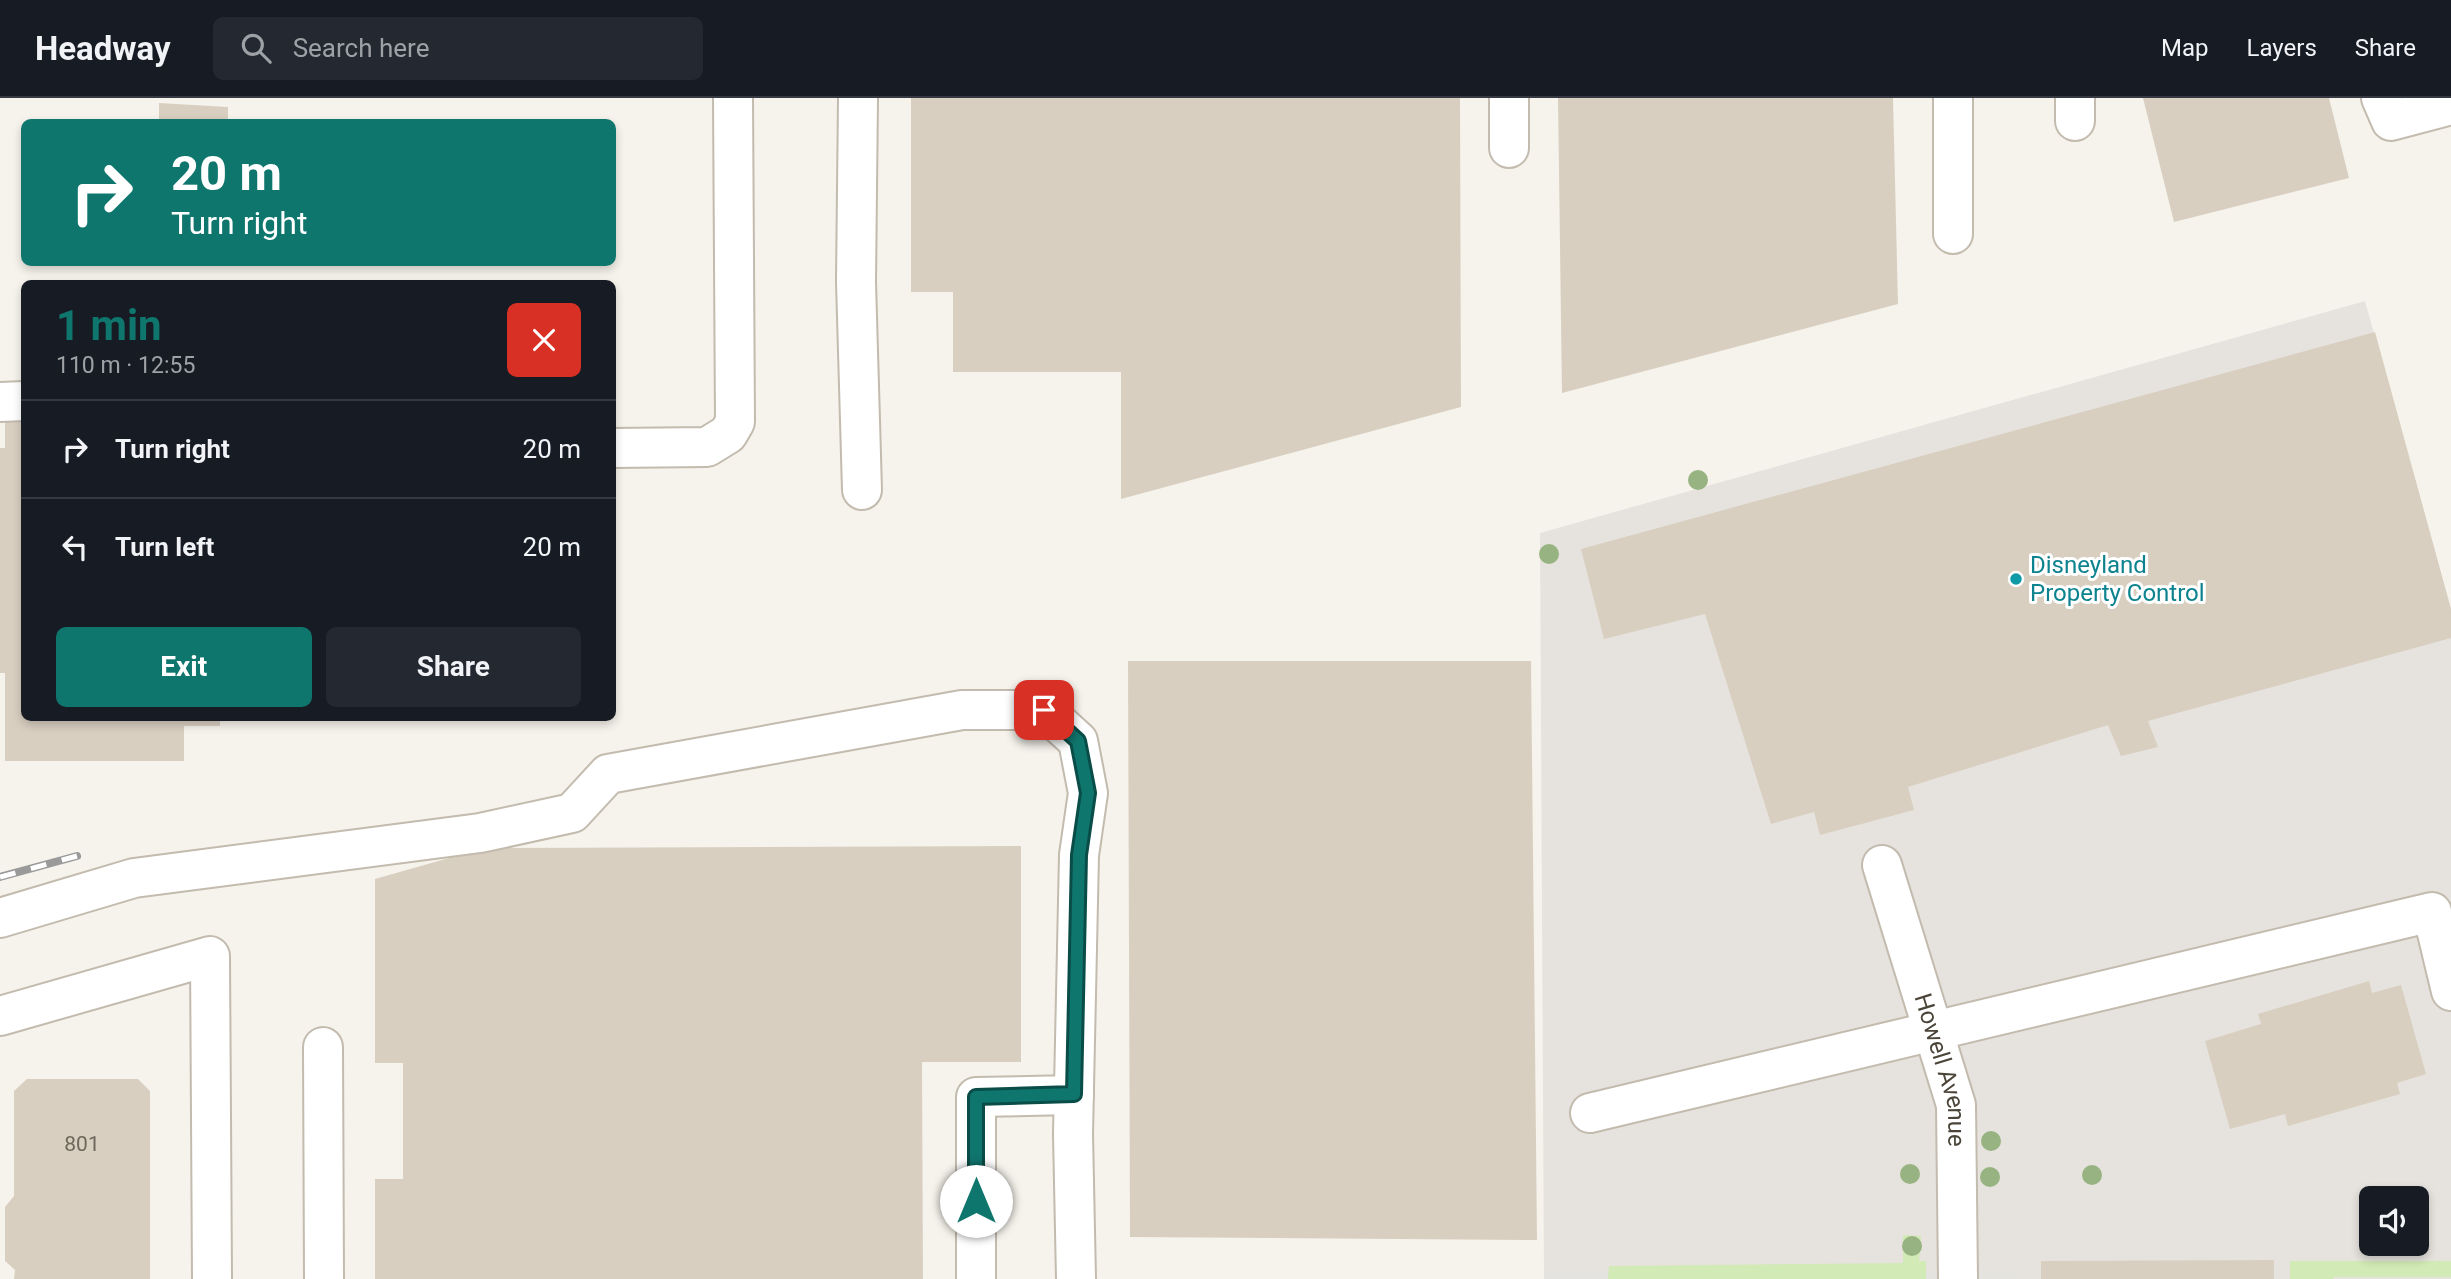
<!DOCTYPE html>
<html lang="en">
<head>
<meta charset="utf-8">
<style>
	body { margin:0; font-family:Roboto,sans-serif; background:#242831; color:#f1f3f6; height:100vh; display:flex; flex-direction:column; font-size:26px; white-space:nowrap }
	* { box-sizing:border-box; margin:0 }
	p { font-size:23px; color:#9ea1a6 }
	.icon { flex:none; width:38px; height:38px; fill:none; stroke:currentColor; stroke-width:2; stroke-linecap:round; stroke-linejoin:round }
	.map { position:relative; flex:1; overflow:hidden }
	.drawer { position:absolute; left:21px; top:182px; width:595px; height:441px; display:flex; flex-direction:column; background:#171b24; border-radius:10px; box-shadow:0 4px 10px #0003 }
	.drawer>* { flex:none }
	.guide { position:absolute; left:21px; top:21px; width:595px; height:147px; border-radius:10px; box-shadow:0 4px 10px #0003; background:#0f766e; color:#fff; overflow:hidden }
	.fabs { position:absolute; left:2359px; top:1088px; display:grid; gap:14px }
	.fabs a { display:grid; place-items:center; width:70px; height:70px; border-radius:10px; background:#171b24; box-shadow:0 4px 10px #0003; font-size:35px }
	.pin { position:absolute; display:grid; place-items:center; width:60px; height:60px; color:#fff; margin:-30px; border-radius:14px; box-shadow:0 4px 10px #0006 }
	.me { position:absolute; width:77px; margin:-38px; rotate:0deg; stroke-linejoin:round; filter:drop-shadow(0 0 5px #0008) }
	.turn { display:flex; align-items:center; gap:24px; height:147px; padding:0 35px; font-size:32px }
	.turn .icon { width:91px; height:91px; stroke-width:2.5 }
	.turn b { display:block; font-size:49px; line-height:60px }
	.round { display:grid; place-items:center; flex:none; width:74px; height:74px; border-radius:10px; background:#242831 }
	.head { display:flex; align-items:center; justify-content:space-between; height:119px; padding:0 35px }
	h1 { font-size:42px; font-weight:700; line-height:52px; color:#0f766e }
	.action { display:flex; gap:14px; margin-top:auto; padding:14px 35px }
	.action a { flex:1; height:80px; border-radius:10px; background:#0f766e; color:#fff; font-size:28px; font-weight:700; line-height:80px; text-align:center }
	.action a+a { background:#242831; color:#f1f3f6 }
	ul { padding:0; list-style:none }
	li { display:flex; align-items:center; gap:21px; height:98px; padding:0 35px; border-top:2px solid #363941 }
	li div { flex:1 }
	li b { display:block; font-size:26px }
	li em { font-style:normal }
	header { display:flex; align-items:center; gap:42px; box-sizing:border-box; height:98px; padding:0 35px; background:#171b24; border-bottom:2px solid #363941 }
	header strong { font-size:33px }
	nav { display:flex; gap:38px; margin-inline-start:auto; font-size:24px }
	.search { width:490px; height:63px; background:#242831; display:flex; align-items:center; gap:18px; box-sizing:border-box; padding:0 24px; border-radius:10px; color:#9ea1a6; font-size:26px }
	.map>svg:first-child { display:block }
	.industrial { fill:#e6e2dd; fill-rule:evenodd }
	.green { fill:#d2eab5 }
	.parking { fill:#e5e3e0 }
	.building { fill:#d8cfc1 }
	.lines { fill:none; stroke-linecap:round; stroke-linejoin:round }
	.minor-casing { stroke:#c2bbae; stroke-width:42 }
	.minor { stroke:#fff; stroke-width:38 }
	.rail-casing { stroke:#9a9a9a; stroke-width:8 }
	.rail { stroke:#fff; stroke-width:5; stroke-dasharray:16; stroke-linecap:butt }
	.tree { fill:#97b381 }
	.route-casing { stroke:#0a4d48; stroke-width:18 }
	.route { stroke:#0f766e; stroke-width:12 }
	.culture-dot { fill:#0f9aa8; stroke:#fff; stroke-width:2.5 }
	.labels { text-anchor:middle; stroke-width:6; stroke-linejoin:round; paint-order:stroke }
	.number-label { font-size:21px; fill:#6e675b }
	.culture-label { font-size:24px; fill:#0d838f; stroke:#fff; text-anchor:start }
	.street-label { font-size:24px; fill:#4b4439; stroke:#fff }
</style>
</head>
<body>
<header>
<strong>Headway</strong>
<div class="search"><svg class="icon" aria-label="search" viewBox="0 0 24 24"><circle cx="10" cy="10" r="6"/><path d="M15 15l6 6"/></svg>Search here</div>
<nav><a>Map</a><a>Layers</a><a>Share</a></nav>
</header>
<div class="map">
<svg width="2451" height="1181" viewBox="0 0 2451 1181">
	<rect width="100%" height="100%" fill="#f6f3ec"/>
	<!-- industrial -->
	<path class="industrial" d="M2365 203 2451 511V1181H1544L1540 435ZM2371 1101H2417V1146H2371Z"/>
	<!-- green -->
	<g class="green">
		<path d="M1903 1137 1921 1138 1919 1163H1926V1181H1608L1609 1168 1903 1165Z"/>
		<path d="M2290 1163H2451V1179H2334L2333 1181H2290Z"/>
	</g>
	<!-- parking -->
	<g class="parking">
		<path d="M1926 1171 1984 1172 1986 1176H2016V1181H1926Z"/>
		<rect x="1544" y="1174" width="64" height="7"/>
	</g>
	<!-- building -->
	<g class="building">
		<path d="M911 0H1460L1461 309 1121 401V274H953V194H911Z"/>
		<path d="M1558 0H1893L1898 206 1562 295Z"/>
		<path d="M2143 0H2329L2349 80 2174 124Z"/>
		<path d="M159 5 228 9V24H159Z"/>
		<path d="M2375 234 2451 511V540L2148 623 2158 649 2121 658 2108 627 1908 689 1914 712 1820 737 1814 714 1771 726 1705 516 1604 541 1581 451Z"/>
		<path d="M5 324H24V620H220V628H184V663H5V575H0V350H5Z"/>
		<path d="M1128 563H1531L1537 1142 1130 1139Z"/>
		<path d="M1021 748V964H922L923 1181H375V1081H403V965H375V781L484 750Z"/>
		<path d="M2369 883 2372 895 2401 887 2426 976 2397 985 2400 996 2288 1028 2285 1016 2230 1031 2205 943 2261 926 2258 916Z"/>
		<path d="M27 981H138L150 993V1181H14L15 1172 5 1163V1109L14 1098V993Z"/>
		<path d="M2274 1162V1181H2041V1163Z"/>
	</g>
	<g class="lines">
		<!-- minor casing -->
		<g class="minor-casing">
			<g id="minor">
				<path d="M858 0 856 184 862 392"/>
				<path d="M1509 0V50"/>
				<path d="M1953 0V136"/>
				<path d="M2075 0V23"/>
				<path d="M2381 0 2391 23 2451 7"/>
				<path d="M0 304 24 303"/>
				<path d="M612 350 707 349 728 336 735 324 733 0"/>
				<path id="s1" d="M1882 767 1956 1007 1958 1181"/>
				<path d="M0 820 134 780 480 735 572 715 608 676 962 612H1044L1078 643 1088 695 1079 757 1073 1036 1076 1181"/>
				<path d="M0 918 210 858 212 1181"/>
				<path d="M323 949 324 1181"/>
				<path d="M1590 1015 2432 814 2451 893"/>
				<path d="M976 1181V999L1074 997"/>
			</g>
		</g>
		<!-- minor -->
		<use href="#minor" class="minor"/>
		<!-- rail casing -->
		<g class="rail-casing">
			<path id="rail" d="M0 779 77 758"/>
		</g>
		<!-- rail -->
		<use href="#rail" class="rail"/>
	</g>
	<!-- trees -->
	<g class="tree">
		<circle cx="1698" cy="382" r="10"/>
		<circle cx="1549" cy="456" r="10"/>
		<circle cx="1991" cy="1043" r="10"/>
		<circle cx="1910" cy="1076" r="10"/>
		<circle cx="2092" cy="1077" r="10"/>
		<circle cx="1990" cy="1079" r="10"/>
		<circle cx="1912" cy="1148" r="10"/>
	</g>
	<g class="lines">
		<!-- route casing -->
		<g class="route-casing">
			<path id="route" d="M976 1103V999L1074 996 1079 757 1088 695 1078 643 1044 612"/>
		</g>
		<!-- route -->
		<use href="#route" class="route"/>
	</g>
	<!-- markers -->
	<circle class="culture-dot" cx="2016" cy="481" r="7"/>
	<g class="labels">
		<!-- number labels -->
		<g class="number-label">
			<text x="82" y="1053">801</text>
		</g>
		<!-- culture labels -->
		<g class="culture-label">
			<text x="2030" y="475">Disneyland<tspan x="2030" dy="28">Property Control</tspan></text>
		</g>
		<!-- street labels -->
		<g class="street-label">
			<text dy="8" stroke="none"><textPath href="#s1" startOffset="214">Howell Avenue</textPath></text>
		</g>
	</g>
</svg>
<div class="fabs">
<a><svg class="icon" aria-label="sound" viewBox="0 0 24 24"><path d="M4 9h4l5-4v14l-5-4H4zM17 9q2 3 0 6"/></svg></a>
</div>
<div class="pin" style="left:1044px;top:612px;background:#d93025"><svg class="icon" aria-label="arrive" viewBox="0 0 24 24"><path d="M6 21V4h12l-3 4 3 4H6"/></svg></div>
<svg class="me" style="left:976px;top:1103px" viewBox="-20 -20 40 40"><circle r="19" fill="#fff"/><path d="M0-13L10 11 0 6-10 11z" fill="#0f766e"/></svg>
<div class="guide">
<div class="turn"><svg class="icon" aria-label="right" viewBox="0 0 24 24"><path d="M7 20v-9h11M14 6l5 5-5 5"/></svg><div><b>20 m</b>Turn right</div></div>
</div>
<section class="drawer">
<div class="head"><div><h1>1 min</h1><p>110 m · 12:55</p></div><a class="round" style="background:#d93025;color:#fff"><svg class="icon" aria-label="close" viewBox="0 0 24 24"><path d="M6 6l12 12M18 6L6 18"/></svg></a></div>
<ul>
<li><svg class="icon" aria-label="right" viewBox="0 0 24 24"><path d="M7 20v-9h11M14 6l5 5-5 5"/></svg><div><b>Turn right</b></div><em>20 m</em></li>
<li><svg class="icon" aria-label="left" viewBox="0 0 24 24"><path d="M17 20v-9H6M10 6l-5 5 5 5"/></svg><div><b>Turn left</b></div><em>20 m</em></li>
</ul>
<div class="action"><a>Exit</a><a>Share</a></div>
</section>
</div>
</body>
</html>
